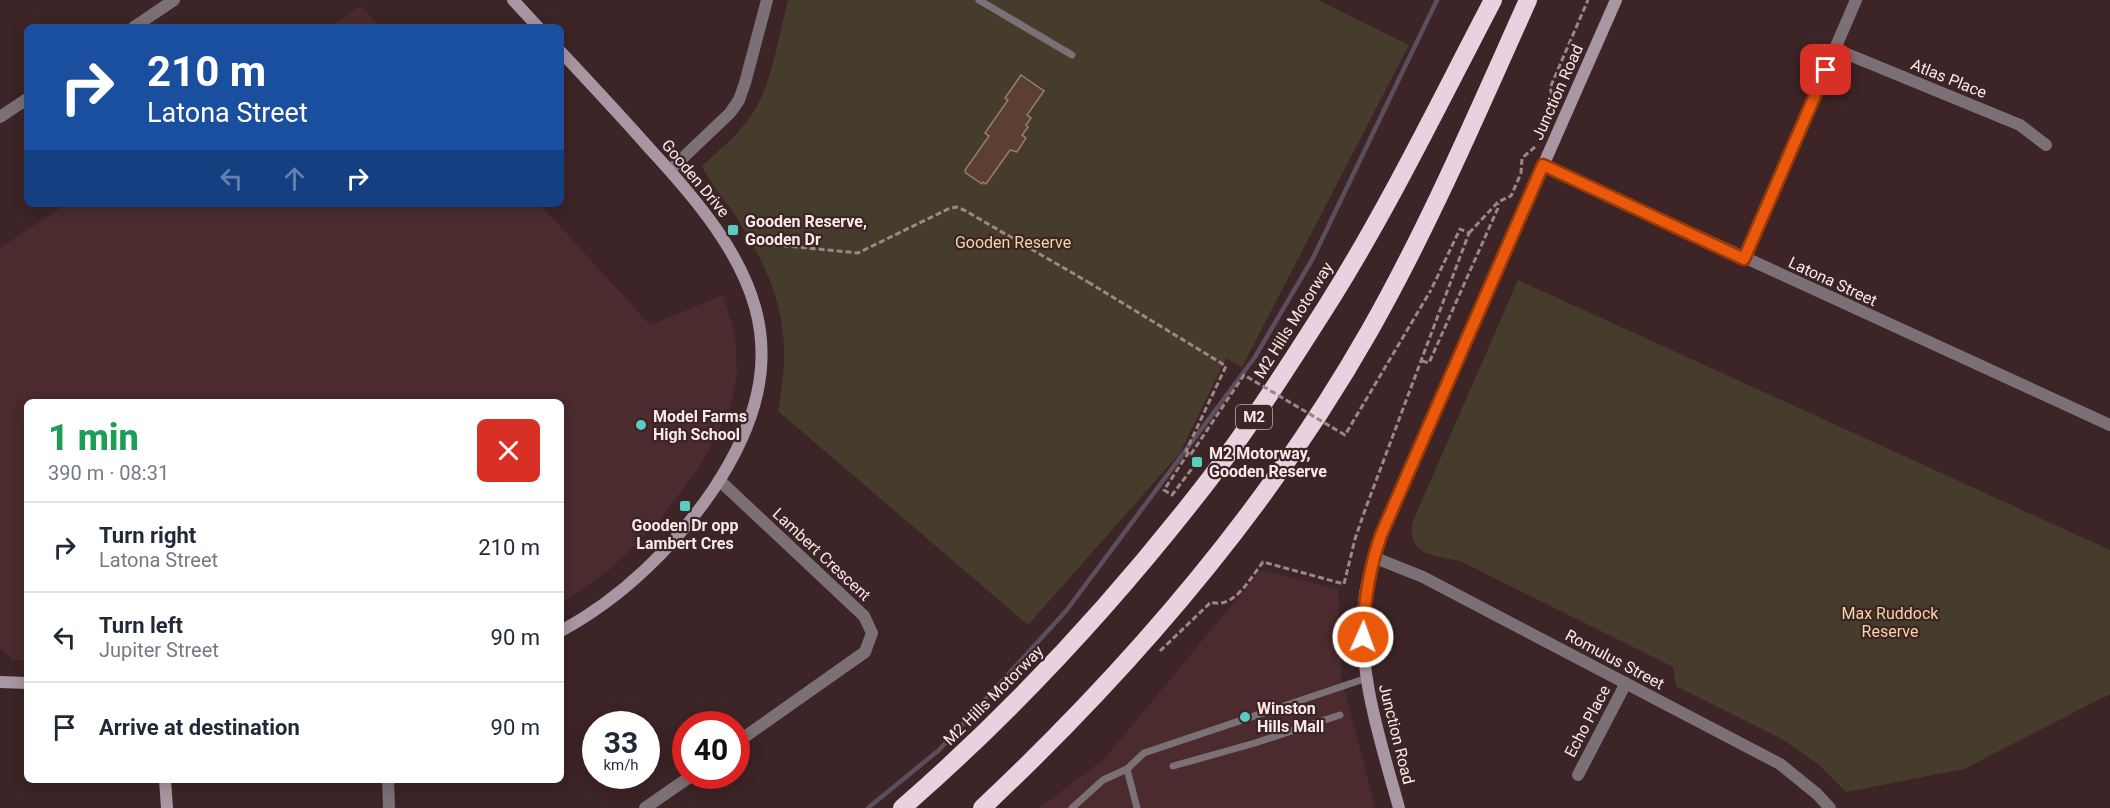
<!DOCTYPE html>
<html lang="en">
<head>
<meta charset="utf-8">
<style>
	body { margin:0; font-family:Roboto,sans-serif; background:#f2f2f3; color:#1f2937; height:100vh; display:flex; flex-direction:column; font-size:22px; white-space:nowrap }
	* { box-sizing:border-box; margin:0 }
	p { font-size:20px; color:#747a83 }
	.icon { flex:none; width:33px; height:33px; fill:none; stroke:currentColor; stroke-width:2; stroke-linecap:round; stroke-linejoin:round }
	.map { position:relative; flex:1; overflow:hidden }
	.details { position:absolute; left:24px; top:399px; width:540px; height:384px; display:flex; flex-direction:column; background:#fff; border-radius:9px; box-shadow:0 3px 15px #0003 }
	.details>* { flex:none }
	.banner { position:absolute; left:24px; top:24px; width:540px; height:183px; border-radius:9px; box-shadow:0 3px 15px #0003; background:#1a4fa0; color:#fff; overflow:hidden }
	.speed { position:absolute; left:582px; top:711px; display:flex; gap:12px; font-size:30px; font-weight:700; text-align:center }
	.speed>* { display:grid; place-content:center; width:78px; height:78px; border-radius:50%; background:#fff; box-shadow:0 3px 15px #0003; line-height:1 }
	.speed small { font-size:15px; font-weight:400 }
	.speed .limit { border:9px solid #d22; background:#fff; color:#111 }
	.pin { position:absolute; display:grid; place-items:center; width:51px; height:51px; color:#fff; margin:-26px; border-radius:12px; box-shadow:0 3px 9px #0006 }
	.me { position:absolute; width:66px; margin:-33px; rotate:2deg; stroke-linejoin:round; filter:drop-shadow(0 0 4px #0008) }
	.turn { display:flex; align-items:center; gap:21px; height:126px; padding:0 24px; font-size:27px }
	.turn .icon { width:78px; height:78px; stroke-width:2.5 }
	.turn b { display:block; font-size:42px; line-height:51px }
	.lanes { display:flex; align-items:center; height:57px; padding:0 24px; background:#0003; justify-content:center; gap:30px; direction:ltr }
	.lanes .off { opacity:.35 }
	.round { display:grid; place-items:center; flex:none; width:63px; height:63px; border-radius:9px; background:#f2f2f3 }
	.summary { display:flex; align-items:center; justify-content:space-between; height:102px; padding:0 24px }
	h1 { font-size:36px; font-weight:800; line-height:45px; color:#1e9e55 }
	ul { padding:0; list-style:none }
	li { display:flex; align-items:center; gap:18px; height:90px; padding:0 24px; border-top:2px solid #e0e1e3 }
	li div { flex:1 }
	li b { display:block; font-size:22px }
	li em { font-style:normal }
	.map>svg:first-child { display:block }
	.built { fill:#4b2b2d }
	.green { fill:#453c2b }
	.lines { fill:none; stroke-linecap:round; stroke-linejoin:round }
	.stream { stroke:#5b4e5d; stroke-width:4.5 }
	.building { fill:#5b3f30; stroke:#997f72; stroke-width:1.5 }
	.path { stroke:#9c8788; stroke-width:3; stroke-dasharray:6 3; stroke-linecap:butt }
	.lane { stroke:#7c7077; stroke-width:7 }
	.street { stroke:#7c7077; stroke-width:12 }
	.secondary { stroke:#a897a2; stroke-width:12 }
	.highway { stroke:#ebd0e0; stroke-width:18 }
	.path-bridge { stroke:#9c8788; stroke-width:3; stroke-dasharray:6 3; stroke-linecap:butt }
	.route-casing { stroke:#983908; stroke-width:15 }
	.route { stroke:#ea580c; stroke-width:10 }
	.poi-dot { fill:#58cec0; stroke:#3d2426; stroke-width:2 }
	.labels { text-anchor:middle; stroke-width:4.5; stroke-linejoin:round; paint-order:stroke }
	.shield { fill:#3d2426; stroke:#c1aeae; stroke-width:1.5 }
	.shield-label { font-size:15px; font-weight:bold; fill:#fae9e9 }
	.street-label { font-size:16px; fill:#fae9e9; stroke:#3d2426 }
	.poi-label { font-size:16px; font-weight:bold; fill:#fae9e9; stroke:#3d2426; text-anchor:start }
	.park-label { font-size:16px; fill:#f3d6a0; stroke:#3d2426 }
</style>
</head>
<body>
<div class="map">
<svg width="2110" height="808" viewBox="0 0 2110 808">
	<rect width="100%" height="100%" fill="#3d2426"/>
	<!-- built -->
	<g class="built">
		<path d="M361 6 380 27H329Z"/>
		<path d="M66 204H540L650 325 723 295 735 333 737 372 732 400 726 417 701 464 657 524 608 571 561 604V402H27V660H12L1 648 0 645V248Z"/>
		<path d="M1261 570 1338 589 1341 675 1375 808H1039L1103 760Z"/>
	</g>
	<!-- green -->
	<g class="green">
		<path d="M788 0H1318L1409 45 1242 367 1226 358 1180 453 1028 625 778 411C794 330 778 283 735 215 724 198 710 184 702 166 718 151 735 138 748 120 772 89 778 37 788 0Z"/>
		<path d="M1518 280 2110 550V694L1964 769 1846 792 1819 765 1782 739 1676 686 1673 667 1460 561C1435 555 1405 556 1413 521Z"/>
	</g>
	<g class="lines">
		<!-- stream -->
		<path class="stream" d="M868 808 939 750 1066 611 1255 357 1313 258 1437 0"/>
	</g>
	<!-- building -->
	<path class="building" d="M1021 75 1044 91 1027 115 1031 118 1026 125 1028 127 1022 135 1026 138 1017 152 1010 150 986 184 983 182 982 184 966 173 965 170 989 136 985 133 1008 100 1005 98Z"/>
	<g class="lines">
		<!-- path -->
		<g class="path">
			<path d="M1555 103 1550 88 1588 0"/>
			<path d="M1469 233 1498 202 1511 196 1521 173 1522 158 1535 147"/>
			<path d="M747 242 858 253 948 209 956 207 964 210 1088 282"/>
			<path d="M1422 361 1429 363 1498 208V204"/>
			<path d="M1189 452 1164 490 1172 495 1197 462"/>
			<path d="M1160 651 1211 602C1234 610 1251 577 1263 562L1344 584 1355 539 1365 510 1469 233 1460 229 1431 290"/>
		</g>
		<!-- lane -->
		<g class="lane">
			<path d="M979 0 1072 55"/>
			<path d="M1173 766 1255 743 1340 715"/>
			<path d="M1072 808 1103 780 1127 769"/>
			<path d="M1137 808 1127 769 1144 753 1367 678"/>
		</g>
		<!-- street -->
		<g class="street">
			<path d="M134 27 174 0"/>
			<path d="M1835 49 2020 125 2046 145"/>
			<path d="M0 117 27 99"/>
			<path d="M1543 165 2110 425"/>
			<path d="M670 170 730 113 739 100 745 83 767 0"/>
			<path d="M1744 259 1856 0"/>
			<path d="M719 480 864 616 872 633 865 652 736 743"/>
			<path d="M1373 557 1423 577 1780 764 1817 794 1830 808"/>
			<path d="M1578 775 1626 683"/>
			<path d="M388 780 389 808"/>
			<path d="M645 808 691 776"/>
		</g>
		<!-- secondary -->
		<g class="secondary">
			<path d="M513 0 538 27"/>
			<path d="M561 52C591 84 621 116 650 149 753 260 807 349 713 490 674 547 622 598 561 631"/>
			<path d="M0 682 27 683"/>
			<path d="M165 780 167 808"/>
			<path d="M1399 808C1380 739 1355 667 1365 594 1370 565 1380 538 1391 511L1616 0"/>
		</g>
		<!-- highway -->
		<g class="highway">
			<path d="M902 808C1009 715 1106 611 1194 499 1242 439 1284 373 1326 307 1388 209 1439 103 1493 0"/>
			<path d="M982 808C1131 668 1269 508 1370 330 1430 224 1478 111 1528 0"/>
		</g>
		<!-- path-bridge -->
		<path class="path-bridge" d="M1088 282 1226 366 1186 451 1191 454 1244 375 1345 435 1431 290"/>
	</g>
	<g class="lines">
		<!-- route casing -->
		<g class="route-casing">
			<path id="route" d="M1363 637C1364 601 1369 569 1381 535L1543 165 1744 259 1826 70"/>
		</g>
		<!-- route -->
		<use href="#route" class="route"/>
	</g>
	<!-- markers -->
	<g class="poi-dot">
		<rect x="727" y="224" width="12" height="12" rx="3"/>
		<circle cx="641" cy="425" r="6"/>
		<rect x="1191" y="456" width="12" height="12" rx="3"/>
		<rect x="679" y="500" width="12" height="12" rx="3"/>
		<circle cx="1245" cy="717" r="6"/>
	</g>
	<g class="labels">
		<!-- shield labels -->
		<rect class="shield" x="1236" y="405" width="36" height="24" rx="4.5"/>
		<g class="shield-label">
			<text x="1254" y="422">M2</text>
		</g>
		<!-- street labels -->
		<g class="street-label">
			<text transform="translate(1949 78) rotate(22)" y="6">Atlas Place</text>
			<text transform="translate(1557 92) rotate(-66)" y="6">Junction Road</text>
			<text transform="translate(696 178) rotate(50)" y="6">Gooden Drive</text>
			<text transform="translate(1833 281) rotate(25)" y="6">Latona Street</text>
			<text transform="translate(1293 320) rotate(-58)" y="6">M2 Hills Motorway</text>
			<text transform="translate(822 554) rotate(43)" y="6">Lambert Crescent</text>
			<text transform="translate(1615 659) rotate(28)" y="6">Romulus Street</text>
			<text transform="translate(993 695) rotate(-45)" y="6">M2 Hills Motorway</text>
			<text transform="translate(1587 721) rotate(-62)" y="6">Echo Place</text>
			<text transform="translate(1397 734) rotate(76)" y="6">Junction Road</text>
		</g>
		<!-- poi labels -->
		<g class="poi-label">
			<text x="745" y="227">Gooden Reserve,<tspan x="745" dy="18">Gooden Dr</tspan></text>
			<text x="653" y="422">Model Farms<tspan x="653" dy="18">High School</tspan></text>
			<text x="1209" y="459">M2 Motorway,<tspan x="1209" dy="18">Gooden Reserve</tspan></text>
			<text x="685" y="531" text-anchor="middle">Gooden Dr opp<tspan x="685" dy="18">Lambert Cres</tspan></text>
			<text x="1257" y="714">Winston<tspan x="1257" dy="18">Hills Mall</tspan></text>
		</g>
		<!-- park labels -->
		<g class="park-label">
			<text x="1013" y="248">Gooden Reserve</text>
			<text x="1890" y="619">Max Ruddock<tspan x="1890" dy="18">Reserve</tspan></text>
		</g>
	</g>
</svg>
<div class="speed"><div>33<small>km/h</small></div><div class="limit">40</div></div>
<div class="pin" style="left:1826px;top:70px;background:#d93025"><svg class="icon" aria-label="arrive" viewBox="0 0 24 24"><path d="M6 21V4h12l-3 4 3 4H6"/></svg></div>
<svg class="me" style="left:1363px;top:637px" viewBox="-20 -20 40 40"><circle r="17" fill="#ea580c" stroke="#fff" stroke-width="3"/><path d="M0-11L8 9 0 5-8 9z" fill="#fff"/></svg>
<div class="banner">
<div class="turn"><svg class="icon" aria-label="right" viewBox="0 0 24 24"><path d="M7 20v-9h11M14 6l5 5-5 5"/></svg><div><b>210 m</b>Latona Street</div></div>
<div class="lanes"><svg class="icon off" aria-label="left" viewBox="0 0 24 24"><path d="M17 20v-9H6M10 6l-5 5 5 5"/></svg><svg class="icon off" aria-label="ahead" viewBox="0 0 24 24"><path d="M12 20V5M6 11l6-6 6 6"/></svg><svg class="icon" aria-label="right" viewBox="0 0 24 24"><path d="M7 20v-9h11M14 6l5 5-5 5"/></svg></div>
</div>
<section class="details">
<div class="summary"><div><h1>1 min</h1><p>390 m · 08:31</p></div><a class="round" style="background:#d93025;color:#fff"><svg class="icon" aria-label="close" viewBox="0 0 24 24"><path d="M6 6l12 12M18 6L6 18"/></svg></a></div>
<ul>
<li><svg class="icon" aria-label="right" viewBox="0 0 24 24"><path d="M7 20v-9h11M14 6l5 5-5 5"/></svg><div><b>Turn right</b><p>Latona Street</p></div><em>210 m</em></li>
<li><svg class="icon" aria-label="left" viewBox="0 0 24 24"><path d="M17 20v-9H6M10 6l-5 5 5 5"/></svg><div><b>Turn left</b><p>Jupiter Street</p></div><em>90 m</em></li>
<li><svg class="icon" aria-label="arrive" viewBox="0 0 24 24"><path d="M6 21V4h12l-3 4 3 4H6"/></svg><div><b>Arrive at destination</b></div><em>90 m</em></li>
</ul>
</section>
</div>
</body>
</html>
